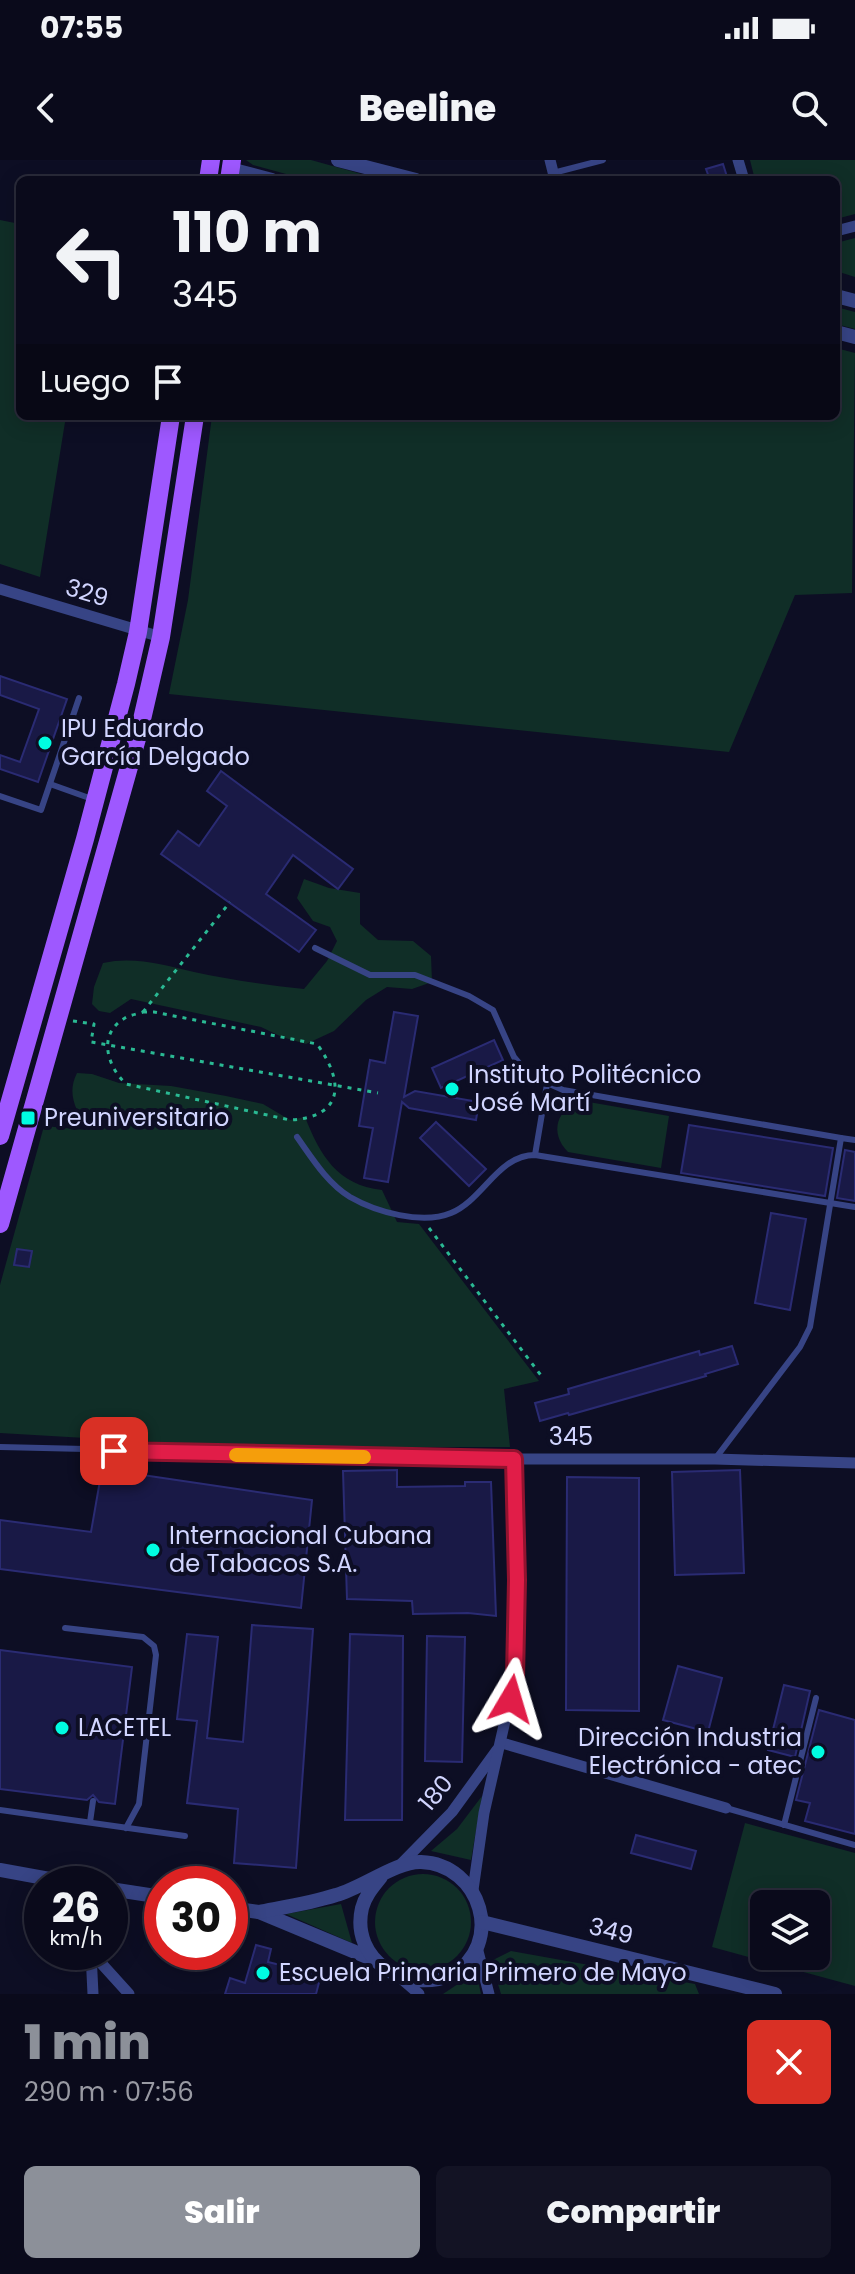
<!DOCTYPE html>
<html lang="es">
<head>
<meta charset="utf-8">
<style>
	body { margin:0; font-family:Poppins,sans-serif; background:#131324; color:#f1f3f6; height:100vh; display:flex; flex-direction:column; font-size:30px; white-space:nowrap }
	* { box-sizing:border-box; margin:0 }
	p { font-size:26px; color:#999aa3 }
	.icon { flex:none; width:44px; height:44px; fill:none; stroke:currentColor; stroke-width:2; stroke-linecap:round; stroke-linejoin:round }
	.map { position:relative; height:1834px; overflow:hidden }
	.side { display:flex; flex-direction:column; background:#0a0a1b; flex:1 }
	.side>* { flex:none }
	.hud { position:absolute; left:16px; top:16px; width:824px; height:244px; border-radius:12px; box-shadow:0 4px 20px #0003,0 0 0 2px #2a2b3a; background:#0a0a1b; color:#f1f3f6; overflow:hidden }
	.tools { position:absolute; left:750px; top:1730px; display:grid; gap:16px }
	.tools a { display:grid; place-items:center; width:80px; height:80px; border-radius:12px; background:#0a0a1b; box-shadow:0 4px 20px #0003,0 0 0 2px #2a2b3a; font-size:40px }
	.speed { position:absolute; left:24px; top:1706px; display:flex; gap:16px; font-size:40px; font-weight:700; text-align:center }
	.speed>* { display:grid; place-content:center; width:104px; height:104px; border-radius:50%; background:#0a0a1b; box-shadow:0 4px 20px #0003,0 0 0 2px #2a2b3a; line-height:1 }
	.speed small { font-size:20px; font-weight:400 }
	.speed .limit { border:12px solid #d22; background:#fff; color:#111 }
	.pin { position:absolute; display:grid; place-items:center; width:68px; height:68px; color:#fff; margin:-34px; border-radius:16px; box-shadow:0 4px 12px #0006 }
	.me { position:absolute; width:88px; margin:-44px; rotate:7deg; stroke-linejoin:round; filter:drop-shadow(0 0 6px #0008) }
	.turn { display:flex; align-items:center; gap:28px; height:168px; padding:0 24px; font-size:36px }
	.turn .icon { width:104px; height:104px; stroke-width:2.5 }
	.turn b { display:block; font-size:56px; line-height:68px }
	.then { display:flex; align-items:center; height:76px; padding:0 24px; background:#0003; gap:16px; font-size:30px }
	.round { display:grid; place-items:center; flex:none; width:84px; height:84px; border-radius:12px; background:#131324 }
	.head { display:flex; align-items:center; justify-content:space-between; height:136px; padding:0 24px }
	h1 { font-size:48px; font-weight:800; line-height:60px; color:#8c9099 }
	.cta { display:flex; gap:16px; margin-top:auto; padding:16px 24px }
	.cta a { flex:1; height:92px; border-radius:12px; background:#8c9099; color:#fff; font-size:32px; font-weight:800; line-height:92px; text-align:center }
	.cta a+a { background:#131324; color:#f1f3f6 }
	.status { display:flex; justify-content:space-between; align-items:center; height:56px; padding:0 40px; background:#0a0a1b; direction:ltr }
	.status svg { height:22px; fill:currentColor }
	header { display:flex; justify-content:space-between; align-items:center; height:104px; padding:0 24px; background:#0a0a1b; font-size:36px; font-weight:800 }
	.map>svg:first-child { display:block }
	.green { fill:#102e27; fill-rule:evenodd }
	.building { fill:#191946; stroke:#2a2b73; stroke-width:2 }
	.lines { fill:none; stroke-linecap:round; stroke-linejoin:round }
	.path { stroke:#2ab993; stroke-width:3; stroke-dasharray:4 6; stroke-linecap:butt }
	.service { stroke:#374485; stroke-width:6 }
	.minor { stroke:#374485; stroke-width:11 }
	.tertiary { stroke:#374485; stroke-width:14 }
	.primary { stroke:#9e58ff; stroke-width:18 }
	.route-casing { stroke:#92132f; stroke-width:20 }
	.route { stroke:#e11d48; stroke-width:14 }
	.slow { stroke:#f59e0b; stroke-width:14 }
	.poi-dot { fill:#00fce1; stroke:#0d0e24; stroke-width:3 }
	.labels { text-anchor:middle; stroke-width:8; stroke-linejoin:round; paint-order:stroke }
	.street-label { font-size:24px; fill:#d1d5ff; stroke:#0d0e24 }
	.poi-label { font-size:24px; fill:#d1d5ff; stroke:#0d0e24; text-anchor:start }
</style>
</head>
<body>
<div class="status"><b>07:55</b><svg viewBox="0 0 49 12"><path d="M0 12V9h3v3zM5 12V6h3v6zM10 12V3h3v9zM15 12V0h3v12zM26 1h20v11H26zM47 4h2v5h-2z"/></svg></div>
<header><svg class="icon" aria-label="back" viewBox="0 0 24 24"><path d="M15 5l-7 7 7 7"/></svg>Beeline<svg class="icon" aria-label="search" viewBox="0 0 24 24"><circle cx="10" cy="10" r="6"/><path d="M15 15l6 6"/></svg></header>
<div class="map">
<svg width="855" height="1834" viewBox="0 0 855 1834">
	<rect width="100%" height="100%" fill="#0d0e24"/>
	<!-- green -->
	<g class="green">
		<path d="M246 0H311L383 20H308L253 5Z"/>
		<path d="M750 0H855V54L836 59V20H755Z"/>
		<path d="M0 60 20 64V256H66L40 417 0 404Z"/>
		<path d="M855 78V117L836 111V83Z"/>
		<path d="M836 147 855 152V169L836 164Z"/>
		<path d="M836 188 855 193 852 433 795 435 729 592 169 534 188 440 212 256H836Z"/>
		<path d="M304 719 329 728 360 733V764L378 780 413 781 431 796 432 822 412 829 387 827 366 840 334 871 306 884 282 877 261 867 131 839 110 853 99 851 92 844 94 827 103 803C134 796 164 805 194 812 231 820 268 825 304 829L327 801 337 781 330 767 313 761 297 738Z"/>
		<path d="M77 913 92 914 119 923 171 926 226 936 263 944 290 960 305 957C320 995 337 1025 382 1030L397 1062 419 1064 539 1221 504 1229 510 1287H239L0 1273V1125L44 966 86 970C77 949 66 935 77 913Z"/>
		<path d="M583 941 669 956 661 1008 568 992C549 973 556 948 583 941Z"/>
		<path d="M482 1636 471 1700 431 1691 457 1669Z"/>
		<path d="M745 1663 855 1693V1826L712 1787ZM764 1744H816V1796H764Z"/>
		<circle cx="423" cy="1762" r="48"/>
		<path d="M341 1744 352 1783 286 1754Z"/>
		<path d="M511 1791 695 1824 699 1834H501L491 1801Z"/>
		<path d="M476 1812 481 1834H443Z"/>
	</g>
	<!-- building -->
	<g class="building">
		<path d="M723 4 728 20H710L706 9Z"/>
		<path d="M0 516 67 539 38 622 0 609V595L20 602 39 549 0 535Z"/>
		<path d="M221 611 353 709 338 729 293 695 266 734 316 770 299 792 161 694 178 671 199 686 227 646 207 631Z"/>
		<path d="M394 852 418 856 404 937 415 931 479 942 476 960 409 948 402 942 388 1022 364 1018 373 968 359 966 370 900 385 903Z"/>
		<path d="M494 880 503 900 441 928 432 908Z"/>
		<path d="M436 962 486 1009 469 1026 420 978Z"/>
		<path d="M689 965 833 988 825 1036 681 1013Z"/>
		<path d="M845 990 855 992V1041L837 1038Z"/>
		<path d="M771 1053 806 1059 790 1150 755 1143Z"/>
		<path d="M17 1089 32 1091 29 1107 14 1105Z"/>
		<path d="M732 1186 738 1204 705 1214 706 1216 569 1255 568 1253 540 1261 535 1243 569 1234 568 1229 699 1191 700 1195Z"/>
		<path d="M102 1309 312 1340 301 1448 0 1409V1360L91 1372Z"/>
		<path d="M397 1310V1327L465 1326V1322H491L496 1456 468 1453 413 1454 412 1441 347 1439 343 1311Z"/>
		<path d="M740 1310 744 1413 675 1415 672 1312Z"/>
		<path d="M567 1317 639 1318V1551L566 1550Z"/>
		<path d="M252 1465 313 1469 296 1708 234 1703 238 1649 187 1643 197 1561 177 1559 187 1474 218 1477 207 1578 243 1582Z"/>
		<path d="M350 1474 403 1476 402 1660H345Z"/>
		<path d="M427 1476 465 1477 462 1602 425 1601Z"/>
		<path d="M0 1490 132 1507 115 1644 99 1642 93 1635 87 1640 0 1629Z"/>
		<path d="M678 1506 722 1518 708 1572 663 1560Z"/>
		<path d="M784 1525 810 1531 795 1597 768 1590Z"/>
		<path d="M819 1550 855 1560V1674L805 1661 810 1643 796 1640Z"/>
		<path d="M636 1675 696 1691 691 1709 631 1693Z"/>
		<path d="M256 1785 271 1789 268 1802 321 1815 316 1834H225L230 1818 245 1823Z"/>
	</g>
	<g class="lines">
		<!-- path -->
		<g class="path">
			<path d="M143 852H154L317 884C344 921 345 957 290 960L126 924C107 906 97 874 125 858 130 855 138 854 143 852Z"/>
			<path d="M143 852 230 742"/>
			<path d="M73 861 94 864 91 882 378 933"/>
			<path d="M429 1068 543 1218"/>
		</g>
		<!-- service -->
		<g class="service">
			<path d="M553 13 603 0"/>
			<path d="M50 624 92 639"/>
			<path d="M0 636 41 650 79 538"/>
			<path d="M315 788 370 815H415L469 836 493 850 514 897 529 915 563 930 841 978"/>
			<path d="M297 977C312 998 327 1023 350 1037 376 1052 422 1065 451 1053 483 1040 498 995 535 995L855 1047"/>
			<path d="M535 995 547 924"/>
			<path d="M0 1287 514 1299"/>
			<path d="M715 1299 800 1187 810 1167 841 978 855 980"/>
			<path d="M65 1468 143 1477 154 1486 156 1495 139 1644 126 1668"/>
			<path d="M726 1648 855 1685"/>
			<path d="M0 1650 185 1676"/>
			<path d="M90 1662 93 1641"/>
			<path d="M784 1665 816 1538"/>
		</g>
		<!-- minor -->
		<g class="minor">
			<path d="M550 0 555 20"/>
			<path d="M738 0 744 20"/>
			<path d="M836 71 855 66"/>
			<path d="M0 429 161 477"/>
			<path d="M502 1583 726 1648"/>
			<path d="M400 1705 452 1652 497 1590"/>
			<path d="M473 1730 484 1653 515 1517 517 1420 514 1299H715L855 1303"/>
			<path d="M477 1787 489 1834"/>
			<path d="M91 1792 129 1834"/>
			<path d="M91 1793 93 1834"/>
			<path d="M403 1820 419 1834"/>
		</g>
		<!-- tertiary -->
		<g class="tertiary">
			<path d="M338 0 416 20"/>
			<path d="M230 9 272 20"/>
			<path d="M836 136 855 141"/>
			<path d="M836 172 855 177"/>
			<path d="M0 1710 77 1724"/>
			<path d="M110 1729 162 1737"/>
			<path d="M230 1748 259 1752 372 1799"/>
			<path d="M259 1752C285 1747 311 1743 336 1735 362 1728 397 1701 421 1702 481 1704 506 1785 451 1815 406 1834 350 1800 362 1748 365 1736 373 1727 381 1717"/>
			<path d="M482 1762 775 1834"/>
		</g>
		<!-- primary -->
		<g class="primary">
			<path d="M208 20 211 0"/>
			<path d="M229 20 232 0"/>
			<path d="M0 976 85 679 126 524 138 472 171 256"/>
			<path d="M0 1064 140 568 161 477 195 256"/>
		</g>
	</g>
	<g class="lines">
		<!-- route casing -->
		<g class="route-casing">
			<path id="route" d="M114 1291 514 1299 517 1420 515 1517 511 1539"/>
		</g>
		<!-- route -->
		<use href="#route" class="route"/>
		<!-- slow -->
		<path class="slow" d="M236 1295 364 1297"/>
	</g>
	<!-- markers -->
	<g class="poi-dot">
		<circle cx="45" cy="583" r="8"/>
		<circle cx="452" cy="929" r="8"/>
		<rect x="20" y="950" width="16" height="16" rx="4"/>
		<circle cx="153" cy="1390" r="8"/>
		<circle cx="62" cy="1568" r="8"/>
		<circle cx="818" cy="1592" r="8"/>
		<circle cx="263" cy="1813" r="8"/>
	</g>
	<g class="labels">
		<!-- street labels -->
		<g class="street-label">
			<text transform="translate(87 433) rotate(17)" y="8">329</text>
			<text x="571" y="1285">345</text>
			<text transform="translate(436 1633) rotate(-50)" y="8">180</text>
			<text transform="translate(611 1771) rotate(14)" y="8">349</text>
		</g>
		<!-- poi labels -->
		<g class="poi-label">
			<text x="61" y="577">IPU Eduardo<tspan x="61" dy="28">García Delgado</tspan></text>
			<text x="468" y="923">Instituto Politécnico<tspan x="468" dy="28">José Martí</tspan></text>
			<text x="44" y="966">Preuniversitario</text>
			<text x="169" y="1384">Internacional Cubana<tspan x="169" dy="28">de Tabacos S.A.</tspan></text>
			<text x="78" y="1576">LACETEL</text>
			<text x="802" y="1586" text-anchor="end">Dirección Industria<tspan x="802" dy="28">Electrónica - atec</tspan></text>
			<text x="279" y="1821">Escuela Primaria Primero de Mayo</text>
		</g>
	</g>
</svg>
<div class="tools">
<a><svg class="icon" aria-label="layers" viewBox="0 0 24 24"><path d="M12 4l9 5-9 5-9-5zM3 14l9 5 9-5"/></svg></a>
</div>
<div class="speed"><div>26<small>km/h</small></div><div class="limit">30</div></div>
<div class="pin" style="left:114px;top:1291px;background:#d93025"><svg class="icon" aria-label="arrive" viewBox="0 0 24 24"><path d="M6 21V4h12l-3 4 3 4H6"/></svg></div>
<svg class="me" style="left:511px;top:1539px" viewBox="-20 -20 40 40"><path d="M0-17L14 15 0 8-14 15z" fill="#e11d48" stroke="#fff" stroke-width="4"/></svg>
<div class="hud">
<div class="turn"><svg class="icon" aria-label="left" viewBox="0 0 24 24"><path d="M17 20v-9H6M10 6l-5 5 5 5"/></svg><div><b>110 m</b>345</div></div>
<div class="then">Luego<svg class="icon" aria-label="arrive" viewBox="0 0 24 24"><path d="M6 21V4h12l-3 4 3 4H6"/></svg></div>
</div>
</div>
<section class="side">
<div class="head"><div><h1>1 min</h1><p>290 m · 07:56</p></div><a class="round" style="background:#d93025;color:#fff"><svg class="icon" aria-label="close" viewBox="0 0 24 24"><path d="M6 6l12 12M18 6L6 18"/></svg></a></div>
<div class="cta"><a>Salir</a><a>Compartir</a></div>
</section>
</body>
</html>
